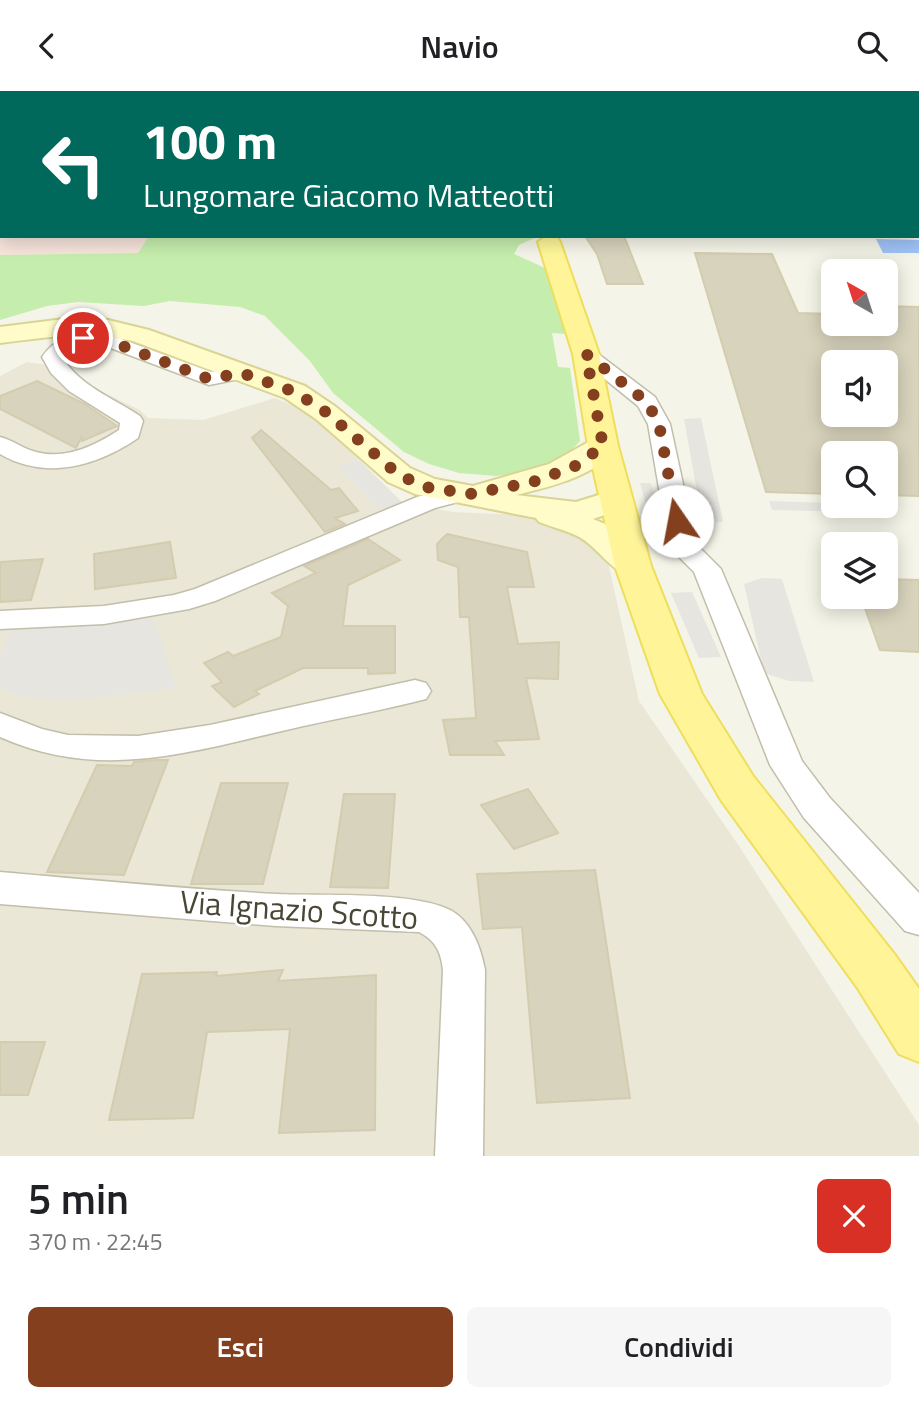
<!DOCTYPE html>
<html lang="it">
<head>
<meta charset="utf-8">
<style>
	body { margin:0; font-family:"Titillium Web",sans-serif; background:#f6f6f6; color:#202124; height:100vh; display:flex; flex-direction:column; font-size:26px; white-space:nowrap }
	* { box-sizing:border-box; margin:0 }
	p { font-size:23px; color:#757577 }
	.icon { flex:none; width:38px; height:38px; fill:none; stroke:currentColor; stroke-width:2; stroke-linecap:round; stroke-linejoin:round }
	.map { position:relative; height:1065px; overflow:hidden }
	.details { display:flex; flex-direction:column; background:#fff; flex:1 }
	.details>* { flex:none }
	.banner { position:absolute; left:0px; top:0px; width:920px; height:147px; box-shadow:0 4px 18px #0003; background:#00695c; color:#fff; overflow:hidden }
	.needle { width:46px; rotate:321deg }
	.fabs { position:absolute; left:821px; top:168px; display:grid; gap:14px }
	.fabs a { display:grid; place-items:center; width:77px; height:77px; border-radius:10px; background:#fff; box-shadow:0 4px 18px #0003; font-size:35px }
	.pin { position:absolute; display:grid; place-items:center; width:60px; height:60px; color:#fff; margin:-30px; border:4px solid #fff; border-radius:50%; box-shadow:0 2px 7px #0007 }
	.me { position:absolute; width:77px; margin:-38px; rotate:348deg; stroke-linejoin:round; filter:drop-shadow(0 0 5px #0008) }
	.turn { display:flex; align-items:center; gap:24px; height:147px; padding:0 28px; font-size:32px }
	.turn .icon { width:91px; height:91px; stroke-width:2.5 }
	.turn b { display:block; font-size:49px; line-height:60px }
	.round { display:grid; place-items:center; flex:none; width:74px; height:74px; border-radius:10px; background:#f6f6f6 }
	.overview { display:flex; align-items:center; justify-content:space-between; height:119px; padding:0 28px }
	h1 { font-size:42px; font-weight:600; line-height:52px }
	.button { display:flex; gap:14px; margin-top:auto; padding:14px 28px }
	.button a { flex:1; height:80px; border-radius:10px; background:#843f1e; color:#fff; font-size:28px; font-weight:600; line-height:80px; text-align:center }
	.button a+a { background:#f6f6f6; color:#202124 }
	header { display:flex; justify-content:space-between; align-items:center; height:91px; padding:0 28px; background:#fff; font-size:32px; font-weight:600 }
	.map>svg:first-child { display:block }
	.residential { fill:#eae7d6 }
	.medical { fill:#f7e4db }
	.green { fill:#c5edad }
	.parking { fill:#e6e5e0 }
	.water { fill:#9fc3f7 }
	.building { fill:#d8d3bc; stroke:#d4ccaf; stroke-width:2; fill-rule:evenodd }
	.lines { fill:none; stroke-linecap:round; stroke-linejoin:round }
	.street-casing { stroke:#c2beaa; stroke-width:3 }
	.secondary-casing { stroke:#dad494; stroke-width:4 }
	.primary-casing { stroke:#efde5d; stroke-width:4 }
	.street { fill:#fff; fill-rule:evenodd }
	.secondary { fill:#fffcc9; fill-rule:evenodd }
	.primary { fill:#fff598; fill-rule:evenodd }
	.route { stroke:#843f1e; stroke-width:12; stroke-dasharray:0 21.6 }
	.labels { text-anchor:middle; stroke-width:5; stroke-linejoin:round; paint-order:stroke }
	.near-street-label { font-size:32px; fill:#4a4636; stroke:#fff }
</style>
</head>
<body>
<header><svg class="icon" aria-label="back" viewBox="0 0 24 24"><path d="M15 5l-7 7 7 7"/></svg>Navio<svg class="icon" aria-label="search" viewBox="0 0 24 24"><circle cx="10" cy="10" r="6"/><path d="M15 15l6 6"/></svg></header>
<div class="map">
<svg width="919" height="1065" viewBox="0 0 919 1065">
	<rect width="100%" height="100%" fill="#f5f4e8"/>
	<!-- residential -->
	<path class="residential" d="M27 271 70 278 84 292 140 319 148 327 203 329 275 307 308 321 359 369 339 375 379 418 402 411 453 421 520 424 563 433 605 458 639 610 739 755 919 1034V1065H0V285Z"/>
	<!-- medical -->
	<path class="medical" d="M424 0 2 2V145H149L138 162 0 164V1Z"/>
	<!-- green -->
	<path class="green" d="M149 145H539L519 154 514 163 543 176 553 185 567 243 552 242 558 276 570 277 580 350 567 364 536 380 496 385 459 382 429 373 404 361 333 302 310 270 265 225 240 216 170 210 144 215 78 211 47 215 0 229V164L138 162Z"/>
	<!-- parking -->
	<g class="parking">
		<path d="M701 327 723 431 705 432 700 417 684 328Z"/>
		<path d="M359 369 402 411 379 419 338 375Z"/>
		<path d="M640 392H651L667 446H655Z"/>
		<path d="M769 410 833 412V415L892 413 897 422 772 419Z"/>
		<path d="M762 487 782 488 814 591 789 590 764 582 744 493Z"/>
		<path d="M692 501 721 566 699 567 671 502Z"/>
		<path d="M154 527 176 597 74 609 24 606 4 599 0 594V565L10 540Z"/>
	</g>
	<!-- water -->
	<g class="water">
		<path d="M566 0H919V81V2Z"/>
		<path d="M876 148 919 149V162H883Z"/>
	</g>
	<!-- building -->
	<g class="building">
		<path d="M585 145H624L643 193H607L597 163Z"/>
		<path d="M695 162 772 163 798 222 833 223V233H886V215L919 216V405L886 404V362H833V403L766 401ZM833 271H886V324H833Z"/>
		<path d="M37 290 85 313 117 335 82 350V345L76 357 0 318V305Z"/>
		<path d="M261 339 331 399 339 397 358 420 335 427 345 433 325 441 252 347Z"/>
		<path d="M447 443 527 461 534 496H507L518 553 559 551 558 588 526 587 539 648 495 650 504 664H450L443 629 476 627 469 526H460L458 476 438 469 437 453Z"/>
		<path d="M368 448 400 469 348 494 343 535H395V582L368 583V577H303L255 600 259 603 234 616 212 595 222 591 204 572 228 561 233 565 281 546 288 515 272 502 316 482 304 475Z"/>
		<path d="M170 451 176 487 95 498 94 463Z"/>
		<path d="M43 468 31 509 0 511V471Z"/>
		<path d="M886 488 919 489V561L880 559 861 506H886Z"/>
		<path d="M155 669H168L124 784 47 781 97 674 132 675 134 671Z"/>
		<path d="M221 692H288L263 793H191Z"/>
		<path d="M528 698 558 742 514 758 481 714Z"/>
		<path d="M344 703H395L388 797 330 796Z"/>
		<path d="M595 779 630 1007 537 1012 522 836 483 838 477 783Z"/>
		<path d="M283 879 278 890 376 884 375 1039 279 1042 290 938 207 941 193 1027 109 1029 142 883 217 881 216 885Z"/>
		<path d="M0 951H45L28 1004H0Z"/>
	</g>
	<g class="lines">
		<!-- street casing -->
		<g class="street-casing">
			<g id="street">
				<path d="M102 241 211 281 242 276 249 278 253 282 249 286 209 294 100 253 80 254 62 266C80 295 113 307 140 325L143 330 138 347C97 375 46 390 0 363V346C13 349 23 358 36 361 66 369 94 355 119 339L120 332 69 300 51 282 42 266C56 245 78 241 102 241Z"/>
				<path d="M586 257 593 259 655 306 670 333 696 453 721 478 802 670 830 707 919 802V844L905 840 804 727 770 674 694 481 669 456 648 333 638 315 579 267 576 263 579 259Z"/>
				<path d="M460 395 469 398 473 403 469 408 435 417 215 510 189 518 104 533 0 538V520L104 515 174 504 195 498 417 406Z"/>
				<path d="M415 589 426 592 431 600 426 608C380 620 333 628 286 639 187 662 99 690 0 646V622L42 638 68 644 138 645 210 634Z"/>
				<path d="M0 781C92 789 185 798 277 803 322 805 416 800 452 820 472 832 481 857 485 879L483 1065H435L443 879C441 861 436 850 419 841L276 835 0 813Z"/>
			</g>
		</g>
		<!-- secondary casing -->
		<g class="secondary-casing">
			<path id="secondary" d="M72 227 108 229 149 239 305 295 336 316 410 377 435 388 473 395 549 373 592 349 603 346 614 349 618 355C598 385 549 396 516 404L576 411 615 399 627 402 632 409 627 416 593 428 605 433 651 475 646 483C614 490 605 462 581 447 569 440 552 436 539 431L536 427 415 403 388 391 316 328 285 307 133 250C85 240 47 246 0 252V236Z"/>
		</g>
		<!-- primary casing -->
		<g class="primary-casing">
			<g id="primary">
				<path d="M489 0H503L488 2Z"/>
				<path d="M546 145 557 146 560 151 599 263 618 355 651 475 702 603 753 685 895 864 919 898V971L899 963 857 896 721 709 660 603 615 475 588 355 573 263 538 151Z"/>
			</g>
		</g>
		<!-- street -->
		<use href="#street" class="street"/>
		<!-- secondary -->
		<use href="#secondary" class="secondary"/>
		<!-- primary -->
		<use href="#primary" class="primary"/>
	</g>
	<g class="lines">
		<!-- route -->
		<path class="route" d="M83 247H102L209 288 242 282 295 301 326 321 399 384 426 396 470 403 533 391 575 375 603 355 586 263 647 311 659 333 677 430"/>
	</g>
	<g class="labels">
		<!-- near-street labels -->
		<g class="near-street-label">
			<text transform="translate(299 819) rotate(4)" y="11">Via Ignazio Scotto</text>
		</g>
	</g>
</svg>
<div class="fabs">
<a><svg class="needle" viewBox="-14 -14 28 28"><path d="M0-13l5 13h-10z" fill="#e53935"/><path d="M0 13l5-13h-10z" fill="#757577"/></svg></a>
<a><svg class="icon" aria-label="sound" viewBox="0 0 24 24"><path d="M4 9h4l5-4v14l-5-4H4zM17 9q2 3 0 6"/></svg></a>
<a><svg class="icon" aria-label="search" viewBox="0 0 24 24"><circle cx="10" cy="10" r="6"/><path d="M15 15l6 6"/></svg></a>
<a><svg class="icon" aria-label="layers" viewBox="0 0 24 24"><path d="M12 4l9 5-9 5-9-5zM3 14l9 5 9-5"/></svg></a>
</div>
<div class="pin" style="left:83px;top:247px;background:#d93025"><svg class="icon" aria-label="arrive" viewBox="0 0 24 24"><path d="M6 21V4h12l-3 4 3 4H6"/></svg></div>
<svg class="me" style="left:677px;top:430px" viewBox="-20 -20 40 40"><circle r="19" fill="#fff"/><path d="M0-13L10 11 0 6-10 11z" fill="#843f1e"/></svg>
<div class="banner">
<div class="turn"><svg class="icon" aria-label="left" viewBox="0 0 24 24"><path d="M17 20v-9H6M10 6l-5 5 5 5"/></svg><div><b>100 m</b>Lungomare Giacomo Matteotti</div></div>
</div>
</div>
<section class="details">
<div class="overview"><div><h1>5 min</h1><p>370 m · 22:45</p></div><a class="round" style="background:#d93025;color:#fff"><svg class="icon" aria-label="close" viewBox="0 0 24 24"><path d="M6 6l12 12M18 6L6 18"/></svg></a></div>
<div class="button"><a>Esci</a><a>Condividi</a></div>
</section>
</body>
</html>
